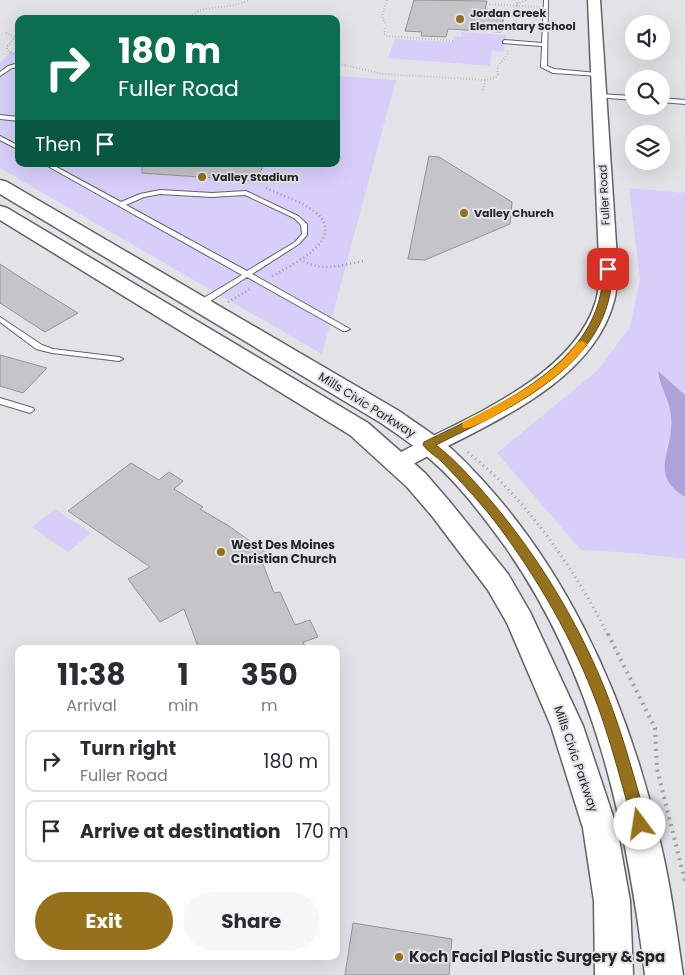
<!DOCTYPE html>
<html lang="en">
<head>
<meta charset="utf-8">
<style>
	body { margin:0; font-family:Poppins,sans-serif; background:#f7f7f7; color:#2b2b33; height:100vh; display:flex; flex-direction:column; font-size:19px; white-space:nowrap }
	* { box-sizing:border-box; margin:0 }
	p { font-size:16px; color:#7c7c81 }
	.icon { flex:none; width:28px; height:28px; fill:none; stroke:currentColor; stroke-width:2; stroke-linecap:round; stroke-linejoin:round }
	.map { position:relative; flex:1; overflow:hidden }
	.panel { position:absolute; left:15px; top:645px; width:325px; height:315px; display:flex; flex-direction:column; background:#fff; border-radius:10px; box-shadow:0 5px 20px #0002 }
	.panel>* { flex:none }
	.guide { position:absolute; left:15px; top:15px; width:325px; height:152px; border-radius:10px; box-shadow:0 5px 20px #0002; background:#0b6e4f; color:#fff; overflow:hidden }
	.tools { position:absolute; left:625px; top:15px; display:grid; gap:10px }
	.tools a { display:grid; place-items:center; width:45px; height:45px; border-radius:50%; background:#fff; box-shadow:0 5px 20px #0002; font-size:25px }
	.pin { position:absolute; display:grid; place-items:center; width:42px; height:42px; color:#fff; margin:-21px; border-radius:10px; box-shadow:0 2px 8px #0006 }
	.me { position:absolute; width:55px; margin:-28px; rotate:346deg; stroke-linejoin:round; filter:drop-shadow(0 0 4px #0008) }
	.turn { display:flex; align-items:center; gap:18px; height:105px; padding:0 20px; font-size:22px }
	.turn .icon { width:65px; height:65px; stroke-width:2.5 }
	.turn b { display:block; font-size:35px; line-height:42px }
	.then { display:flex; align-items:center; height:48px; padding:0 20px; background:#0003; gap:10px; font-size:19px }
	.eta { display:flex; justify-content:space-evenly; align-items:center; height:85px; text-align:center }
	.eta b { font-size:30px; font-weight:700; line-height:35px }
	.button { display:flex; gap:10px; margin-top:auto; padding:10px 20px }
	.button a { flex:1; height:58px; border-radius:30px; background:#96711b; color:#fff; font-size:20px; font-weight:700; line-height:58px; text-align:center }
	.button a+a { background:#f7f7f7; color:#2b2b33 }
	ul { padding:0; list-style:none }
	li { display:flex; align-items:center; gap:15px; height:62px; margin:0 10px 8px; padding:0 10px; border:2px solid #e1e1e2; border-radius:10px }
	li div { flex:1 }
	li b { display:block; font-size:19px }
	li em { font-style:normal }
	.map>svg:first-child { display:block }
	.green { fill:#d7cffa }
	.water { fill:#ada3d8 }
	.building { fill:#c5c5c9; stroke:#959498 }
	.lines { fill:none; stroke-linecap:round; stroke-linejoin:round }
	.service-casing { stroke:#636367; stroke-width:2 }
	.tertiary-casing { stroke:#636367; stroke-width:3 }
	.secondary-casing { stroke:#636367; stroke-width:3 }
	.path-far3 { stroke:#a09fa2; stroke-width:2; stroke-dasharray:0.5 2.5; stroke-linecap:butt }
	.path-far2 { stroke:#a09fa2; stroke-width:2.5; stroke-dasharray:1 3; stroke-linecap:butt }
	.path-far1 { stroke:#a09fa2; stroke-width:3; stroke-dasharray:1 4; stroke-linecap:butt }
	.path { stroke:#a09fa2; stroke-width:4; stroke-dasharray:2 5; stroke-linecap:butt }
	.service { fill:#fff; fill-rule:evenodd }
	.tertiary { fill:#fff; fill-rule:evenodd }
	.secondary { fill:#fff; fill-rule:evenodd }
	.route { fill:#96711b; stroke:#624912 }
	.slow { fill:#f59e0b }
	.poi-dot { fill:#96711b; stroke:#e3e2e6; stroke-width:2 }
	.labels { text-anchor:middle; stroke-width:4; stroke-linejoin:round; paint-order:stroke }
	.far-poi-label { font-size:11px; font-weight:bold; fill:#262628; stroke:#e3e2e6; text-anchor:start }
	.far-street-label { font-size:11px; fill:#262628; stroke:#e3e2e6 }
	.street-label { font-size:12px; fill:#262628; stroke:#e3e2e6 }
	.poi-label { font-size:12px; font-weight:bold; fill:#262628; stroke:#e3e2e6; text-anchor:start }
	.near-poi-label { font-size:15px; font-weight:bold; fill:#262628; stroke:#e3e2e6; text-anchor:start }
</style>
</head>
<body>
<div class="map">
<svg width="685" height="975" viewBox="0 0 685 975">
	<rect width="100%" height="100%" fill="#e3e2e6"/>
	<!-- green -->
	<g class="green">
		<path d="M461 32 506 35 504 52 492 51 490 66 388 58 395 39 453 42 454 36 461 37Z"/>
		<path d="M10 52 19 53V164H336V76L396 80 322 354 0 168V64Z"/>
		<path d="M629 188 685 193V559L634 553 581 550 497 453 598 370 630 327 640 280Z"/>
		<path d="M55 509 91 533 68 552 32 527Z"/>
	</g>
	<!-- water -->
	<path class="water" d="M658 371 685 395V497C647 473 675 451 671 416 670 401 660 387 658 371Z"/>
	<!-- building -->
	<g class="building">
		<path d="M414 0 487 1 484 14 504 15 501 32 448 29 446 37 421 36 422 32 405 31Z"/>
		<path d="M429 156 439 157 512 202 510 224 425 260 408 259Z"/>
		<path d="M142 164H264L256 181 142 173Z"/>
		<path d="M0 264 26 281 78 313 45 332 0 303Z"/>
		<path d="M0 355 47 368 23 393 0 386Z"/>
		<path d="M131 463 159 480 169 472 183 481 174 489 203 507 200 509 229 526 273 558 263 564 274 593 280 592 295 625 310 620 318 637 303 642 306 649H199L184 609 160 622 128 579 150 567 68 511Z"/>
		<path d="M353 923 452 939 449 975H345Z"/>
	</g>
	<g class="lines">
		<!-- service casing -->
		<g class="service-casing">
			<g id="service">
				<path d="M544 0H548L547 66 554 69 597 73 600 75 599 76 553 73 541 67 542 46 503 43V41L505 40 542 43Z"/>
				<path d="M19 63V67L12 68 0 76V72L8 66Z"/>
				<path d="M598 94 634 96V100L596 97 595 96Z"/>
				<path d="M661 98 685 100V104L661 102Z"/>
				<path d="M0 115 19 117V121L0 119Z"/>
				<path d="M0 136 19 146V150L0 140Z"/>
				<path d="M44 164H51L121 202 140 194 160 190 212 193 246 191 298 216 307 224V235L299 244 252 274 350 329 346 331H343L247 277 203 306H197V302L242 275ZM160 194 212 197 245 195 294 218 301 225 302 234 295 242 247 271 126 205 144 197Z"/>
				<path d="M0 317 42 345 53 349 119 357 123 359 119 361 52 353 36 349 0 322Z"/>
				<path d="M0 398 33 408 34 410 30 413 0 404Z"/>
			</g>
		</g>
		<!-- tertiary casing -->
		<g class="tertiary-casing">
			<path id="tertiary" d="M588 0H600L617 259C617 273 618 287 614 301 591 388 477 428 406 468L398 471 390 468 387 463 390 458C457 421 572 381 596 301 600 287 599 273 599 259Z"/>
		</g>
		<!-- secondary casing -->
		<g class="secondary-casing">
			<g id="secondary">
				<path d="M0 180 7 182 399 411C417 424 437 436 454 451 561 553 624 691 658 833 670 880 676 928 683 975H645C626 821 595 674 504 545 482 515 458 483 430 459 415 446 398 435 381 423L0 194Z"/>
				<path d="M0 206 7 208 368 423 425 473 450 502 508 574 530 612 583 726 617 828 630 901 633 975H595L594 901 583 828 551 726 507 623 488 590 432 516 407 487 350 435 0 220Z"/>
			</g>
		</g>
		<!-- path-far3 -->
		<g class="path-far3">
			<path d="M387 0 382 16 386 26 384 34 387 36 453 41"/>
			<path d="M486 4 538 7"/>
			<path d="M517 4 527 0"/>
			<path d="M517 8 524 12 535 14"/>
			<path d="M188 19C203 2 229 11 248 0"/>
			<path d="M502 26 534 28"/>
			<path d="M515 27 518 0"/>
			<path d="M6 33 15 37 7 47V50L16 56"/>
			<path d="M336 63 383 74 487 80 496 77 498 74 497 67 507 55 508 49"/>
			<path d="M483 90 485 81"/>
		</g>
		<!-- path-far2 -->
		<g class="path-far2">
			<path d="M266 188C282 196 301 201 315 212 349 239 291 265 271 277"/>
			<path d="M300 259C320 273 341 265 364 261"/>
			<path d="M228 302 252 288"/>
		</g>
		<!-- path-far1 -->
		<path class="path-far1" d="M468 452C480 463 494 474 505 486 547 530 581 582 608 635"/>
		<!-- path -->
		<path class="path" d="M608 634 655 728 657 769 685 881"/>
		<!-- service -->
		<use href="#service" class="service"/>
		<!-- tertiary -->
		<use href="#tertiary" class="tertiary"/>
		<!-- secondary -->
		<use href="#secondary" class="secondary"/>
	</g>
	<!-- route -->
	<path class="route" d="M608 266 612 269C614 365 508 409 436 445 457 461 475 482 492 502 545 565 589 640 616 719 628 753 637 789 648 824L645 829 640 831 635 829 633 824C623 789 614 753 602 718 579 651 544 588 502 531 484 506 463 484 442 462 436 456 428 452 423 445L424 442C496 406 604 364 603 269Z"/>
	<!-- slow -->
	<path class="slow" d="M582 341 587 344C579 356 568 366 557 375 545 386 476 431 463 428L462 425 463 422C502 403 553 378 578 342Z"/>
	<!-- markers -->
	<g class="poi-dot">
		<circle cx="460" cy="19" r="5"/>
		<circle cx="202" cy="177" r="5"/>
		<circle cx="464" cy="213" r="5"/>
		<circle cx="221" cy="552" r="5"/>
		<circle cx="399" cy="957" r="5"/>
	</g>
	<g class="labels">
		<!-- far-poi labels -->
		<g class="far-poi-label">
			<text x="470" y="17">Jordan Creek<tspan x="470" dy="13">Elementary School</tspan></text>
			<text x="212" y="181">Valley Stadium</text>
			<text x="474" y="217">Valley Church</text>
		</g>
		<!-- far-street labels -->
		<g class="far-street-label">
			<text transform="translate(604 195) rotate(-93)" y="4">Fuller Road</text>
		</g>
		<!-- street labels -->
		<g class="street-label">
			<text transform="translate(367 405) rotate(32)" y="4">Mills Civic Parkway</text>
			<text transform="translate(576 759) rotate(71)" y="4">Mills Civic Parkway</text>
		</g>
		<!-- poi labels -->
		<g class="poi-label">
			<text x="231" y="549">West Des Moines<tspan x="231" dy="14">Christian Church</tspan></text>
		</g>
		<!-- near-poi labels -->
		<g class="near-poi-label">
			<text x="409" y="962">Koch Facial Plastic Surgery &amp; Spa</text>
		</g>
	</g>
</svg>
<div class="tools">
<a><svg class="icon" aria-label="sound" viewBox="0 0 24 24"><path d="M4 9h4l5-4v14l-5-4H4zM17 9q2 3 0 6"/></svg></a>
<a><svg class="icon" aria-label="search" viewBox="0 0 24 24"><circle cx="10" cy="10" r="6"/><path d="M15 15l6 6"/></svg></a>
<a><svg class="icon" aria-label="layers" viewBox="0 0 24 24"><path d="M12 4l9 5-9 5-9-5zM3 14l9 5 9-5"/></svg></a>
</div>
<div class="pin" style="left:608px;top:269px;background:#d93025"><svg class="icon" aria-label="arrive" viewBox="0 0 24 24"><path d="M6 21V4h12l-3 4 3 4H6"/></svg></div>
<svg class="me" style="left:640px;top:824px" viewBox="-20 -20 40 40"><circle r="19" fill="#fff"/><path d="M0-13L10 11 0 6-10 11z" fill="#96711b"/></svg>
<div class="guide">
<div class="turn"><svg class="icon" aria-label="right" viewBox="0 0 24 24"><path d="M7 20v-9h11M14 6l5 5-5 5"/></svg><div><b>180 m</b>Fuller Road</div></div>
<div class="then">Then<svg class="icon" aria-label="arrive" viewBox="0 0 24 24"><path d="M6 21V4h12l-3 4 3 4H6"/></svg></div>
</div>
<section class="panel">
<div class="eta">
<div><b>11:38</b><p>Arrival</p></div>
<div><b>1</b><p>min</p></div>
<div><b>350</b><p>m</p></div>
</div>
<ul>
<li><svg class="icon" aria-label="right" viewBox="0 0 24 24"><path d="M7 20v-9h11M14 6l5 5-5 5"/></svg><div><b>Turn right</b><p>Fuller Road</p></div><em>180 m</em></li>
<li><svg class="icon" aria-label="arrive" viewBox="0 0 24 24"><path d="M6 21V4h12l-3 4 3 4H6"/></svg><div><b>Arrive at destination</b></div><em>170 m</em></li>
</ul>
<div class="button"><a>Exit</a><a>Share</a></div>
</section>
</div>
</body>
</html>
